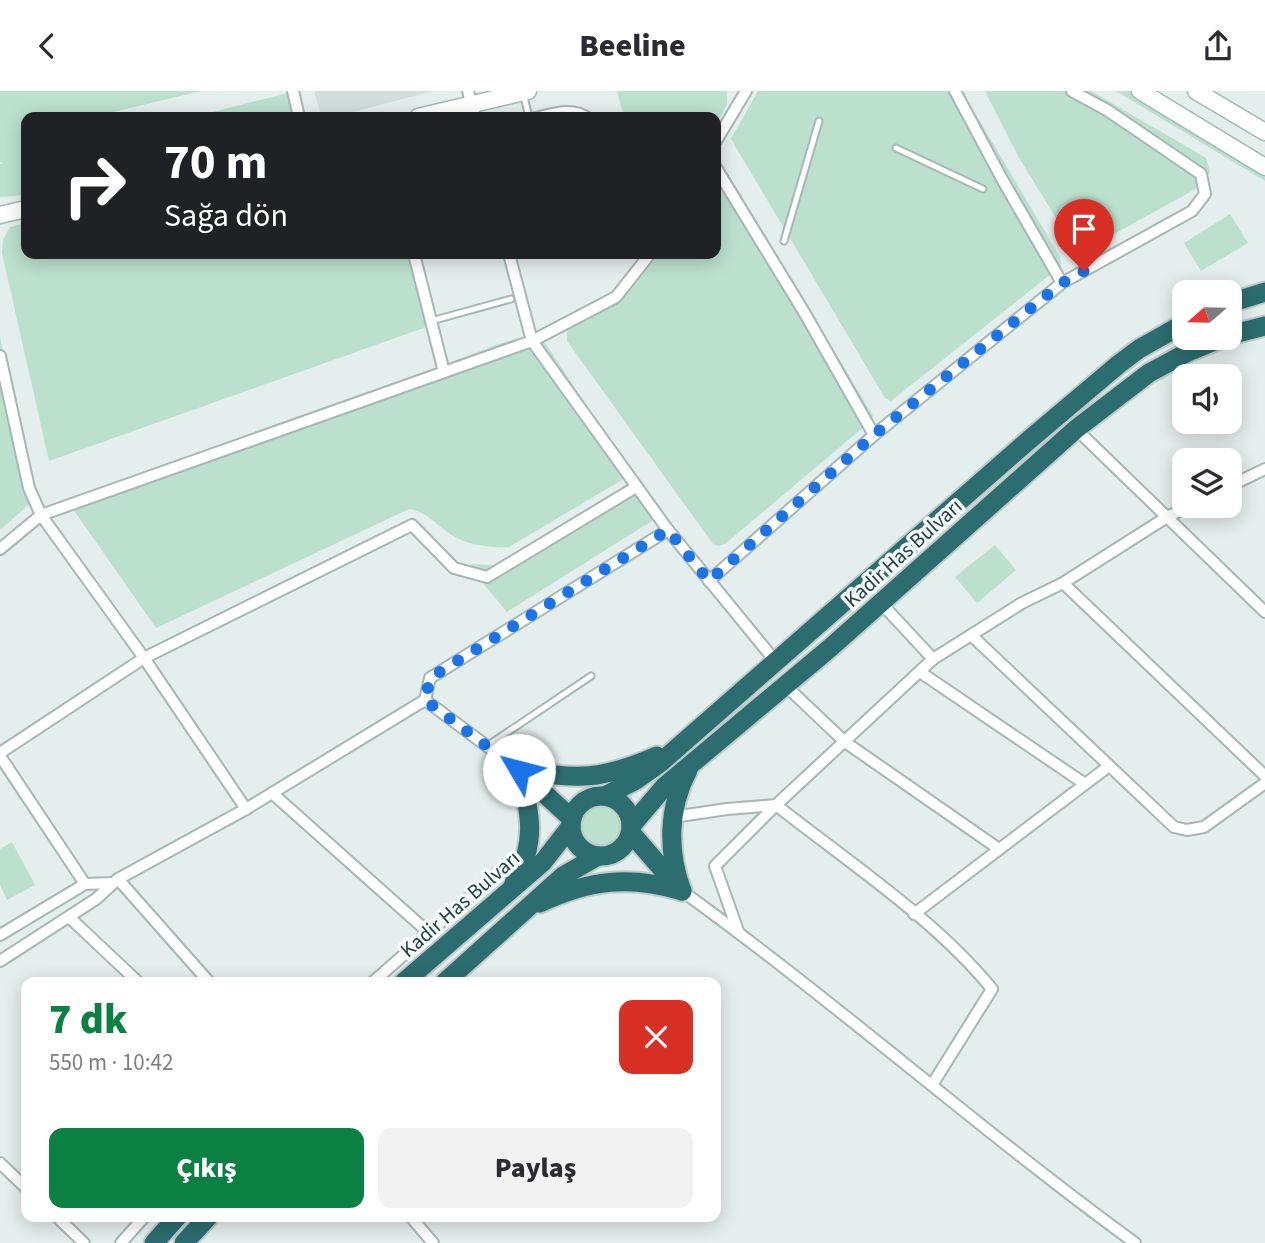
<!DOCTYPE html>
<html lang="tr">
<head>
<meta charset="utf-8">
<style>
	body { margin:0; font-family:"Source Sans 3",sans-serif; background:#f2f2f3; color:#2b2b33; height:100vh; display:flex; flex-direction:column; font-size:26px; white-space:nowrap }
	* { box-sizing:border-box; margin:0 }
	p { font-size:23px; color:#7c7c81 }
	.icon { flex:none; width:38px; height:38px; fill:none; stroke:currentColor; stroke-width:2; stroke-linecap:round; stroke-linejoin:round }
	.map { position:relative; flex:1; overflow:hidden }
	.side { position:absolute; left:21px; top:886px; width:700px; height:245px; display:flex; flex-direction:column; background:#fff; border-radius:14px; box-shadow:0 4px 18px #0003 }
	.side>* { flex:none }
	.top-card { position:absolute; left:21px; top:21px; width:700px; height:147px; border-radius:14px; box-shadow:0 4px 18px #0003; background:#202124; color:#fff; overflow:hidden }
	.needle { width:46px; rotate:250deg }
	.tools { position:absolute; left:1172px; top:189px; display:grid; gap:14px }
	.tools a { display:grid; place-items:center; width:70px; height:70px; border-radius:14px; background:#fff; box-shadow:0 4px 18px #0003; font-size:35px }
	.pin { position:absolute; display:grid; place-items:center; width:60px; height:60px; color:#fff; margin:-72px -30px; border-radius:50% 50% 50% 0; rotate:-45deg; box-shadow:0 0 7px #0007 }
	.pin .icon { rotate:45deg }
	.me { position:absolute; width:77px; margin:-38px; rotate:307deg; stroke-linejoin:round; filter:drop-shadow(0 0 5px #0008) }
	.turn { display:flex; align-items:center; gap:24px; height:147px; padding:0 28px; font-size:32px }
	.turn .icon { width:91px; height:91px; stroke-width:2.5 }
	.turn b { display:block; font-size:49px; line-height:60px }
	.round { display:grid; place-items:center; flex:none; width:74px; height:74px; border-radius:14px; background:#f2f2f3 }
	.head { display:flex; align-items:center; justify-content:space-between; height:119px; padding:0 28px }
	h1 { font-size:42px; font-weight:800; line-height:52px; color:#0b8043 }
	.action { display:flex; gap:14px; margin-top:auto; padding:14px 28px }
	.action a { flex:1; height:80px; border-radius:14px; background:#0b8043; color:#fff; font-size:28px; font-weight:800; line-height:80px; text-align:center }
	.action a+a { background:#f2f2f3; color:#2b2b33 }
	header { display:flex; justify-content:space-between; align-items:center; height:91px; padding:0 28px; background:#fff; font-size:32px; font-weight:800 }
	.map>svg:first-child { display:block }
	.built { fill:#d2dedc }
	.green { fill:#bbe0ce }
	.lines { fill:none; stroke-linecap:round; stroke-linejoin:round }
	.lane-casing { stroke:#a6b7b5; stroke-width:9 }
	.street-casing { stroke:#a6b7b5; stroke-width:14 }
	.secondary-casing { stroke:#a1bbb8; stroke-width:19 }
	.highway-casing { stroke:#c1caca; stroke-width:23 }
	.lane { stroke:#fff; stroke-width:5 }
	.street { stroke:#fff; stroke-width:10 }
	.secondary { stroke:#fff; stroke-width:16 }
	.highway { stroke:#2c6d6f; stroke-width:19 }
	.route { stroke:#1a73e8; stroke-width:12; stroke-dasharray:0 21.6 }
	.labels { text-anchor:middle; stroke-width:7; stroke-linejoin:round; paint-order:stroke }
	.street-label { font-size:21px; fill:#224140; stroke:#f5faf9 }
</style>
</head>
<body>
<header><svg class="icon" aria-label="back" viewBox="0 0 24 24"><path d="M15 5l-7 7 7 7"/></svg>Beeline<svg class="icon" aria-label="share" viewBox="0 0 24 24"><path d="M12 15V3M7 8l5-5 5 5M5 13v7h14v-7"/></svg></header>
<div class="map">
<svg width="1265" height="1152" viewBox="0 0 1265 1152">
	<rect width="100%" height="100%" fill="#e4eeec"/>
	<!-- built -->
	<path class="built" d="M314 0H433L334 26H326L320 21Z"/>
	<!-- green -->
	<g class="green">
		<path d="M0 0H201L93 26H26V104L0 106V73L4 72 0 71Z"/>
		<path d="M617 0H727V14L716 33V26H624Z"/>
		<path d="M758 0H962L1060 166 1061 175 891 310 885 307 731 48Z"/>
		<path d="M985 0H1091L1206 67 1210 81 1201 95 1078 163 1018 65Z"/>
		<path d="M1116 0H1157L1265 65V90Z"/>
		<path d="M292 1 301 26H193Z"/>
		<path d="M720 69 873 325 872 329 725 453 719 455 713 453 567 250V240L572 233 618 209 660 163H716V73Z"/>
		<path d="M1230 123 1248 152 1201 180 1184 152Z"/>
		<path d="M26 132V163H410L429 235 49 370 2 162 3 149 10 136Z"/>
		<path d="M0 246 36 407 0 439Z"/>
		<path d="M533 247 545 252 632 383 509 456C491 457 465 454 450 443 434 432 429 422 409 418L156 537 73 418 76 414 496 254 516 248Z"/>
		<path d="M644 398 663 423 507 521 470 477 472 473 506 475Z"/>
		<path d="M995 454 1016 479 977 512 955 486Z"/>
		<circle cx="601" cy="735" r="24"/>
		<path d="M12 751 35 794 7 809 0 794V758Z"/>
	</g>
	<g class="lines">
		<!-- lane casing -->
		<g class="lane-casing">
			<g id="lane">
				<path d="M523 2 529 26"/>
				<path d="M529 26C552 21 571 12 591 26"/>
				<path d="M896 57 983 98"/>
				<path d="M784 150 819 30"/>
				<path d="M431 230 511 208"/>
				<path d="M487 655 591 585"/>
			</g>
		</g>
		<!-- street casing -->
		<g class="street-casing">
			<g id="street">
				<path d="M293 0 299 26"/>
				<path d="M468 0 475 26"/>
				<path d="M955 0 1002 88 1062 192"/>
				<path d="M716 50 746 0"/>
				<path d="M716 77 804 221 874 344"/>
				<path d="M414 163 444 281"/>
				<path d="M509 163 532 250 668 439 776 571"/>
				<path d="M0 265 29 397 41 424 144 567 246 718 425 609 519 679"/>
				<path d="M1076 338 1265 521"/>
				<path d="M1230 395 1265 378"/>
				<path d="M0 458 41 424 532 250 616 206 650 163"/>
				<path d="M709 490 874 344 1062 192 1192 120 1205 103 1201 83 1107 19 1072 0"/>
				<path d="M1063 492 1265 685"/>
				<path d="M881 512 933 568"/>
				<path d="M971 544 1174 736 1187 739 1204 736 1265 692"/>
				<path d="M920 581 1085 693"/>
				<path d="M785 594 845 651 999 758"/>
				<path d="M425 609 430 587 668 439"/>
				<path d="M0 662 144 567 412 434 454 477 487 486 636 396"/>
				<path d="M0 665 85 793"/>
				<path d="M272 702 429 842"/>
				<path d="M673 726 727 718 776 714 933 568 1022 512 1063 492 1167 426 1190 415"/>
				<path d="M118 788 209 891"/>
				<path d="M682 800C837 912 980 1039 1135 1152"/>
				<path d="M914 823 1109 675"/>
				<path d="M69 826 138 891"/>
				<path d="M738 840 715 775 776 714C847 770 935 828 992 898L932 994"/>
				<path d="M0 844 85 793 112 792"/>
				<path d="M0 870 96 808 118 788 246 718"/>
				<path d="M373 891 509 771"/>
				<path d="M0 1072 26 1097"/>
				<path d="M56 1125 84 1152"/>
				<path d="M410 1125 433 1152"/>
				<path d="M121 1152 145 1125"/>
			</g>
		</g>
		<!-- secondary casing -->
		<g class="secondary-casing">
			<g id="secondary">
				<path d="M1140 0 1265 76"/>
				<path d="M1196 0 1265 41"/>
				<path d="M418 26 528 0"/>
				<path d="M0 124 26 118"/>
			</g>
		</g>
		<!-- highway casing -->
		<g class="highway-casing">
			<g id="highway">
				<path d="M1230 212 1265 201"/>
				<path d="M1230 244 1265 235"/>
				<path d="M519 679C577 689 602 689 657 665"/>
				<path d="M520 680 572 728"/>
				<circle cx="601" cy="735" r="30"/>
				<path d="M605 705 636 689 660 672 1029 349 1119 273 1139 258 1185 232"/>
				<path d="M631 735 665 695 830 557 1076 338 1149 282 1188 261 1222 247"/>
				<path d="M631 742 676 794"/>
				<path d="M514 792C537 752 531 722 519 679"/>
				<path d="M682 800C667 760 668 717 688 679"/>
				<path d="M540 812C589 789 630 784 682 800"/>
				<path d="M404 891 543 771 571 735"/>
				<path d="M445 891 563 785 598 765"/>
				<path d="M154 1152 178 1125"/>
				<path d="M184 1152 209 1125"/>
			</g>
		</g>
		<!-- lane -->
		<use href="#lane" class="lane"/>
		<!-- street -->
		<use href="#street" class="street"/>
		<!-- secondary -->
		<use href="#secondary" class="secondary"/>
		<!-- highway -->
		<use href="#highway" class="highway"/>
	</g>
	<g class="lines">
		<!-- route -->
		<path class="route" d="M519 679 425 609 430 587 668 439 709 490 874 344 1062 192 1084 180"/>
	</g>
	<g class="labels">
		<!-- street labels -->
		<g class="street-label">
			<text transform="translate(903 462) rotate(-42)" y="7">Kadir Has Bulvarı</text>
			<text transform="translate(460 813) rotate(-41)" y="7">Kadir Has Bulvarı</text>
		</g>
	</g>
</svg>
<div class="tools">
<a><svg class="needle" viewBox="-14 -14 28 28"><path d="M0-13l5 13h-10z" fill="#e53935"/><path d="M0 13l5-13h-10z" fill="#7c7c81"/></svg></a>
<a><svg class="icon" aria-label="sound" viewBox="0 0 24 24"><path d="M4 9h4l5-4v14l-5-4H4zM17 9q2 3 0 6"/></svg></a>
<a><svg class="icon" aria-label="layers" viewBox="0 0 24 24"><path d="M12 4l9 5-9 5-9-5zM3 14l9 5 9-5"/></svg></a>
</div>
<div class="pin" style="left:1084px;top:180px;background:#d93025"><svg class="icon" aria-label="arrive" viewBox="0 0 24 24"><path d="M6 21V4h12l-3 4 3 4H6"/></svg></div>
<svg class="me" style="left:519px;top:679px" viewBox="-20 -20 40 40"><circle r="19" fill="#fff"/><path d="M0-13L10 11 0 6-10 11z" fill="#1a73e8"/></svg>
<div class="top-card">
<div class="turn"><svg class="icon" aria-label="right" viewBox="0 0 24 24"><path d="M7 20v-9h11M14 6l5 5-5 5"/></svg><div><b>70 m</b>Sağa dön</div></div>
</div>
<section class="side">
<div class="head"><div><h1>7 dk</h1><p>550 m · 10:42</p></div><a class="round" style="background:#d93025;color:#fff"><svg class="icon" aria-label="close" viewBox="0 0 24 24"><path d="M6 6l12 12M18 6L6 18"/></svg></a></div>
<div class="action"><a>Çıkış</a><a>Paylaş</a></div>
</section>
</div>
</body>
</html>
